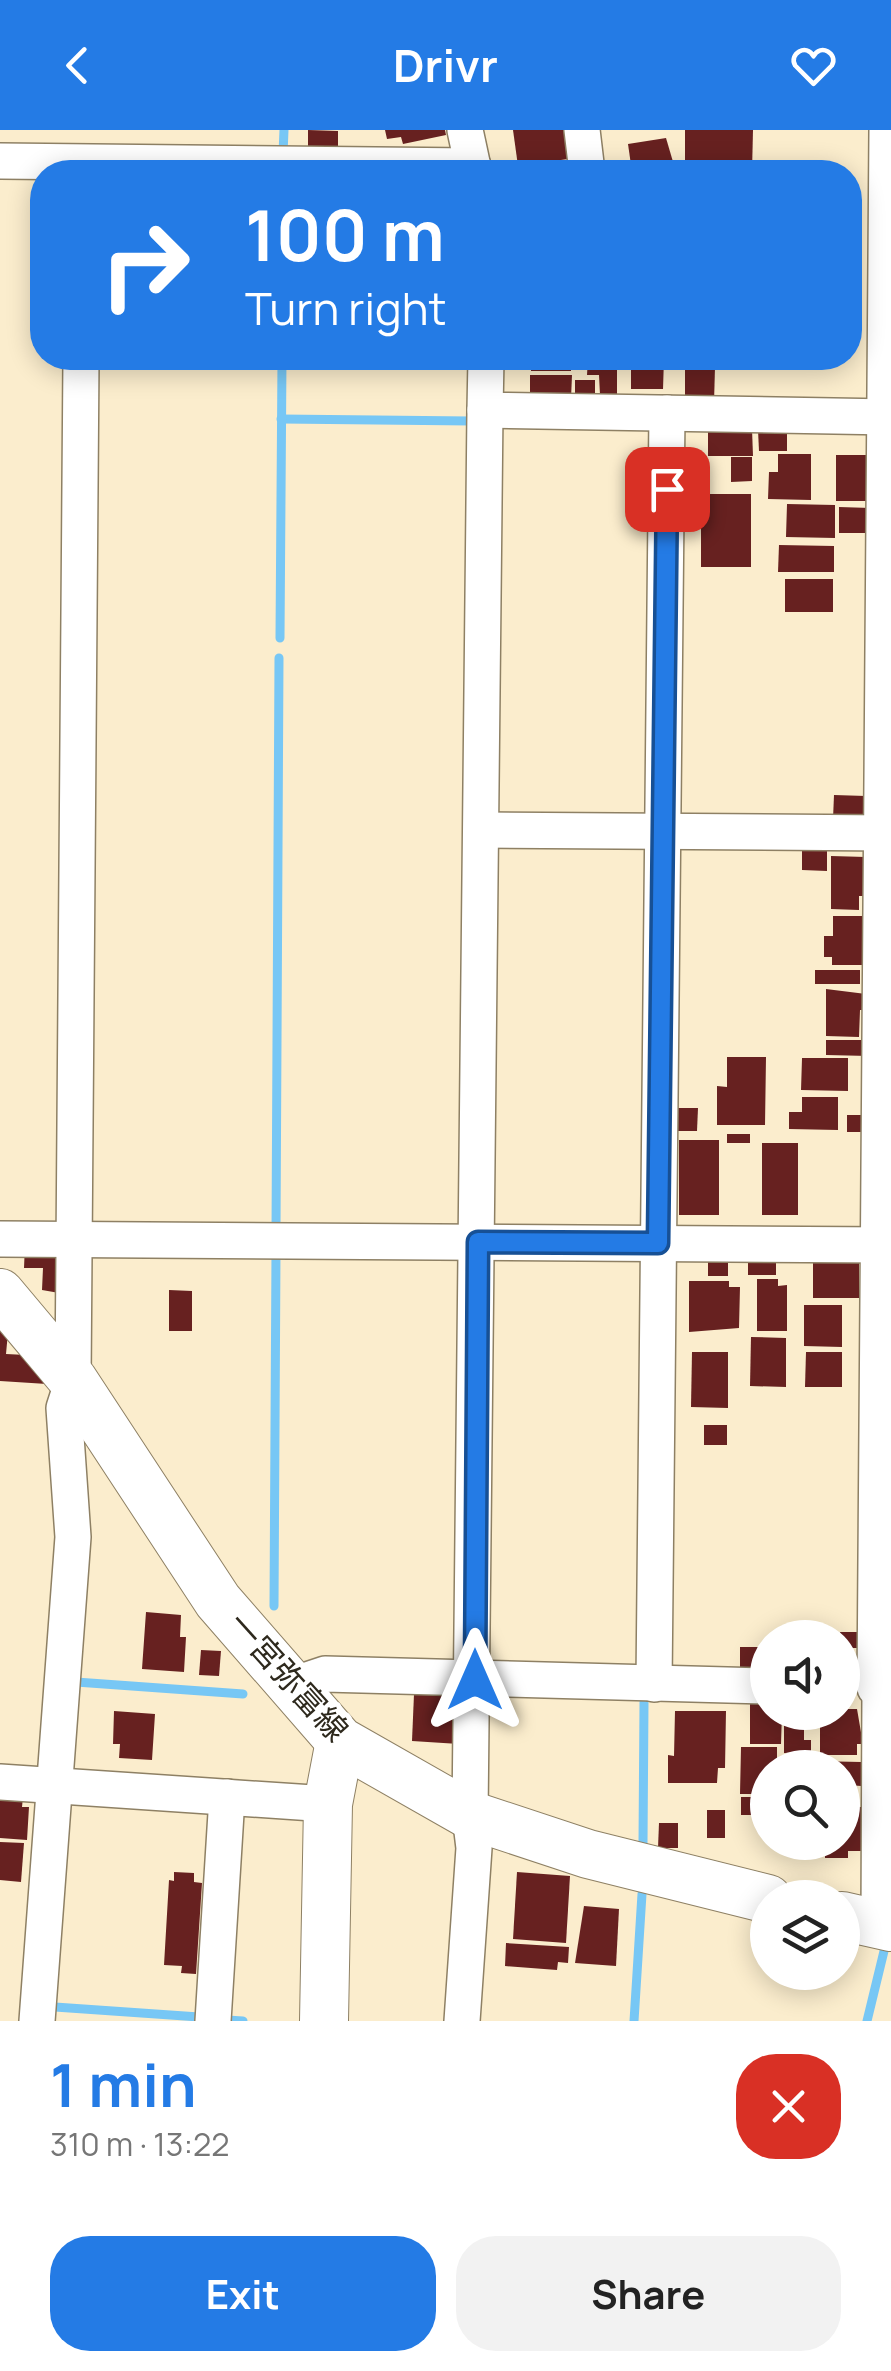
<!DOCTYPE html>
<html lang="en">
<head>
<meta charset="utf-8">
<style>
	body { margin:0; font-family:Manrope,"Noto Sans JP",sans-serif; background:#f2f2f2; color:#222; height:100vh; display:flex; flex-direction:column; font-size:38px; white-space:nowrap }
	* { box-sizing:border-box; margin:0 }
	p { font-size:32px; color:#767676 }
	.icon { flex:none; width:55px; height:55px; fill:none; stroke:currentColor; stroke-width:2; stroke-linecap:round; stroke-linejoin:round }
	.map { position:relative; height:1891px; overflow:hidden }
	.panel { display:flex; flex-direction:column; background:#fff; flex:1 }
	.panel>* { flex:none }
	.banner { position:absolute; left:30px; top:30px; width:832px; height:210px; border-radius:40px; box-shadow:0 5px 25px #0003; background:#247be5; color:#fff; overflow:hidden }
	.controls { position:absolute; left:750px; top:1490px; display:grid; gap:20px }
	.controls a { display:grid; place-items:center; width:110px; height:110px; border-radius:50%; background:#fff; box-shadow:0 5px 25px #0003; font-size:50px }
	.pin { position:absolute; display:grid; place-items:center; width:85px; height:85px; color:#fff; margin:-42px; border-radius:20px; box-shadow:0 5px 15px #0006 }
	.me { position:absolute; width:110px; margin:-55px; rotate:0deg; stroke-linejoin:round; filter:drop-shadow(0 0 8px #0008) }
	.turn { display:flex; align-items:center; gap:35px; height:210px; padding:0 50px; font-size:45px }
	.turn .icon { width:130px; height:130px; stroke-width:2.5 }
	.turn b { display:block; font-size:70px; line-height:85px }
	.round { display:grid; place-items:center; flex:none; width:105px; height:105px; border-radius:40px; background:#f2f2f2 }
	.head { display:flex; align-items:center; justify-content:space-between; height:170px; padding:0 50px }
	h1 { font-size:60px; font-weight:700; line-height:75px; color:#247be5 }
	.action { display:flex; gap:20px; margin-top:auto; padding:20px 50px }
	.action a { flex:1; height:115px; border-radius:40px; background:#247be5; color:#fff; font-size:40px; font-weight:700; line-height:115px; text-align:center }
	.action a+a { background:#f2f2f2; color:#222 }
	header { display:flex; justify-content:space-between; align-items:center; height:130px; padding:0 50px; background:#247be5; color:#fff; font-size:45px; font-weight:700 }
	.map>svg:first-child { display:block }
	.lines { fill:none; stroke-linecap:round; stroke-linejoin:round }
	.stream { stroke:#77c7f5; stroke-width:9 }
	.building { fill:#672120 }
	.street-casing { stroke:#8e8064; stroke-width:38 }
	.secondary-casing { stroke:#8e8064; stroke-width:50 }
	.street { stroke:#fff; stroke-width:35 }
	.secondary { stroke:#fff; stroke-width:48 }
	.route-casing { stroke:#175095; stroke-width:25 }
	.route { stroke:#247be5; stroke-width:18 }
	.labels { text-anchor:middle; stroke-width:10; stroke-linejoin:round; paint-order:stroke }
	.street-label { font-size:32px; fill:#2e291d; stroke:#fff }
</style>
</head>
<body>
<header><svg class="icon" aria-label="back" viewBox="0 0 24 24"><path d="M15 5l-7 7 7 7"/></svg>Drivr<svg class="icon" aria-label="heart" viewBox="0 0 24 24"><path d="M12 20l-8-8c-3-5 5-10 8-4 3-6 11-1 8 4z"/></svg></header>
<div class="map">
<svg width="891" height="1891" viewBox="0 0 891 1891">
	<rect width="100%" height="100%" fill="#fbedcd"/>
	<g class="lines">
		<!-- stream -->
		<g class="stream">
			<path d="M283 24 284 0"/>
			<path d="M281 289 471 291"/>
			<path d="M280 508 282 228"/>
			<path d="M276 1101 279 528"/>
			<path d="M274 1476 276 1121"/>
			<path d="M76 1552 243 1564"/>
			<path d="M643 1714 644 1572"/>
			<path d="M55 1877 199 1887"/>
			<path d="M227 1890 243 1891"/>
			<path d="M634 1891 642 1764"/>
			<path d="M867 1891 885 1817"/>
		</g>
	</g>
	<!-- building -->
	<g class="building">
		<path d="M308 0 338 1V24H308Z"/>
		<path d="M385 0H445L446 5 403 14 401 7 387 9Z"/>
		<path d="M513 0H564L568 29 518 36Z"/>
		<path d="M685 0H753L752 42H685Z"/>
		<path d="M666 8 676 42H632L628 14Z"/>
		<rect x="531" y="228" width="40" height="13"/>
		<path d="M588 228H617V265H600L599 245H587Z"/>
		<path d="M631 228H664L663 259H631Z"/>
		<rect x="685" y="228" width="31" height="5"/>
		<path d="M685 237H715L714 273H685Z"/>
		<path d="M530 245H572L571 269H530Z"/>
		<rect x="575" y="250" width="20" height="22"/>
		<path d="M708 298 752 299 753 326H708Z"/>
		<path d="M758 300H787V321H759Z"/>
		<path d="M778 324H811V370L768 369 769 342H778Z"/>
		<rect x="836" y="325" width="34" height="46"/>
		<path d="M731 327H752V351L731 352Z"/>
		<rect x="701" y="364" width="50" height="73"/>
		<path d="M787 374 835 375V408L786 407Z"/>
		<path d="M839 377 871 378V403H839Z"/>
		<path d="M779 415 834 416V442H778Z"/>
		<rect x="785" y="449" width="48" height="33"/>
		<path d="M834 665 866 666V689H833Z"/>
		<path d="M802 718H827V741L802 740Z"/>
		<path d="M831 726 866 727V766H859V780L831 779Z"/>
		<path d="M833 786H863L862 835H832V827H824V806H833Z"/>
		<rect x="815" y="840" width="45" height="14"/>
		<path d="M826 859 866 864V880H860L859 907 826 906Z"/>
		<path d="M826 910H870L869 926 826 925Z"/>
		<path d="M727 927H766L765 995H717V956L727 957Z"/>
		<path d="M802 928H848V961L801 960Z"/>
		<path d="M802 967H838V1000L789 999V982H802Z"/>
		<path d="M672 978H698L697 1001H672Z"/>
		<rect x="847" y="985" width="22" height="17"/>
		<rect x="727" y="1004" width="23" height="9"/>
		<rect x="679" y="1010" width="40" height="75"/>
		<rect x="762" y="1013" width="36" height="72"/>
		<path d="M25 1114H66L65 1164 42 1160 43 1138H24Z"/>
		<path d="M708 1125 728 1126V1146H708Z"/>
		<rect x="748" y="1126" width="28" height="19"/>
		<path d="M813 1128 859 1129V1168H813Z"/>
		<path d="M757 1149H778V1156L787 1155V1201H757Z"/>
		<path d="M689 1151H729V1157H740L739 1198 689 1202Z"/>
		<path d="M169 1160 192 1161V1201H169Z"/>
		<path d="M804 1175H842V1217L804 1216Z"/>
		<path d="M0 1201 8 1202 6 1224 26 1225 47 1254 0 1251Z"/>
		<path d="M751 1207 786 1208V1257L750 1256Z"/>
		<path d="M692 1222H728V1278L691 1277Z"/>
		<path d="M806 1222H842V1257H805Z"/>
		<rect x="704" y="1295" width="23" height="20"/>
		<path d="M146 1482 181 1485 180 1507H186L184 1542 142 1539Z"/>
		<path d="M840 1502H859L858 1518H842Z"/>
		<rect x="781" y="1503" width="43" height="5"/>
		<rect x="740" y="1517" width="25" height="22"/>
		<path d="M201 1520 221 1521 219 1546 199 1545Z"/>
		<path d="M414 1564 461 1567 459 1614 412 1611Z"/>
		<path d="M750 1572H768V1582H782L781 1614H750Z"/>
		<path d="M842 1579H857L863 1614H857V1625H820V1582H842Z"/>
		<path d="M114 1581 155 1584 152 1630 119 1628 120 1614H113Z"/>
		<path d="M675 1581H726L725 1638H718L717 1653H668V1625L674 1626Z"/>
		<path d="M784 1588H804V1610H811V1624L784 1623Z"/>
		<path d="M741 1617H777V1638H768V1664H740Z"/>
		<rect x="784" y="1626" width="22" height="12"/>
		<path d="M814 1631 861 1632V1656L848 1655V1670H842V1638H814Z"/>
		<path d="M0 1666 23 1667 22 1677H29L27 1710 0 1708Z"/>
		<rect x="741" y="1667" width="27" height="18"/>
		<path d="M842 1677H865L864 1721H848V1728H825V1712H842Z"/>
		<rect x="707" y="1680" width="18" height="28"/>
		<path d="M659 1693H678V1718H658Z"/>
		<path d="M0 1712 24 1713 21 1752 0 1750Z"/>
		<path d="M174 1742 194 1743V1752L202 1753 196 1844 181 1843 182 1836 164 1835 169 1750 174 1751Z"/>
		<path d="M517 1742 570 1746 566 1813 513 1809Z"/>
		<path d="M584 1776 619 1779 616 1836 575 1833Z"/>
		<path d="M506 1813 569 1817 568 1833 558 1832 557 1840 505 1836Z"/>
	</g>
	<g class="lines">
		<!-- street casing -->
		<g class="street-casing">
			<g id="street">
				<path d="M465 0 474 42"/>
				<path d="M582 0 587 42"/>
				<path d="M0 31 473 36"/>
				<path d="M486 228 485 280 891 287"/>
				<path d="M482 700 891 703"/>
				<path d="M0 1109 891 1115"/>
				<path d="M654 1554 667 283"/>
				<path d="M292 1555 325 1544 768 1556"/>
				<path d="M875 1558 887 0"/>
				<path d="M0 1652 328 1674"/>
				<path d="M879 1794 880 1558"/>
				<path d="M37 1891 73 1407 64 1278 73 1250 81 228"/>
				<path d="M213 1891 227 1667"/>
				<path d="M462 1891 474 1718 470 1685 485 280"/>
			</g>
		</g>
		<!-- secondary casing -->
		<g class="secondary-casing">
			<g id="secondary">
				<path d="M0 1163 73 1250 218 1471 340 1611 470 1685 588 1724 768 1769"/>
				<path d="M842 1786 891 1797"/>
				<path d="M324 1891 328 1674 340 1611"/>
			</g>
		</g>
		<!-- street -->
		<use href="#street" class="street"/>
		<!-- secondary -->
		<use href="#secondary" class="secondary"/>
	</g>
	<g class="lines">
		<!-- route casing -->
		<g class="route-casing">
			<path id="route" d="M475 1550 478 1112 658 1113 667 359"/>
		</g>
		<!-- route -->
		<use href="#route" class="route"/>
	</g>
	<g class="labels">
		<!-- street labels -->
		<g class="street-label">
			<text transform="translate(288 1547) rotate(48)" y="11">一宮弥富線</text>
		</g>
	</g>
</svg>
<div class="controls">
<a><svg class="icon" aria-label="sound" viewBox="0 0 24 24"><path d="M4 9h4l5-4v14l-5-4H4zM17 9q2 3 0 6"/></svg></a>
<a><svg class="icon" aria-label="search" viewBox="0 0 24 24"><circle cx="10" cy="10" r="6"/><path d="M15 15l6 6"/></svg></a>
<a><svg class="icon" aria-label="layers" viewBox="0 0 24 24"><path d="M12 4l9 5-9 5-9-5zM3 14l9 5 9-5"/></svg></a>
</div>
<div class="pin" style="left:667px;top:359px;background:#d93025"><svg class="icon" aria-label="arrive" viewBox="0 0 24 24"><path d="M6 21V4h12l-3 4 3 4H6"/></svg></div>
<svg class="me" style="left:475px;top:1550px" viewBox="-20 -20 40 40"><path d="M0-17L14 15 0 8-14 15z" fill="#247be5" stroke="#fff" stroke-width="4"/></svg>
<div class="banner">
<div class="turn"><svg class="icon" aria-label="right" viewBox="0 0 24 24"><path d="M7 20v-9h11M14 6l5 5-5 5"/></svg><div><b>100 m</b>Turn right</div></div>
</div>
</div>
<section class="panel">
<div class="head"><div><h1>1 min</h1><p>310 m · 13:22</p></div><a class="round" style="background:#d93025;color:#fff"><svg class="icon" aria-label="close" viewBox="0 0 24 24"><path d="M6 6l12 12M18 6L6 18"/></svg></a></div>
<div class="action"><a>Exit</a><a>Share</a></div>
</section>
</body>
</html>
